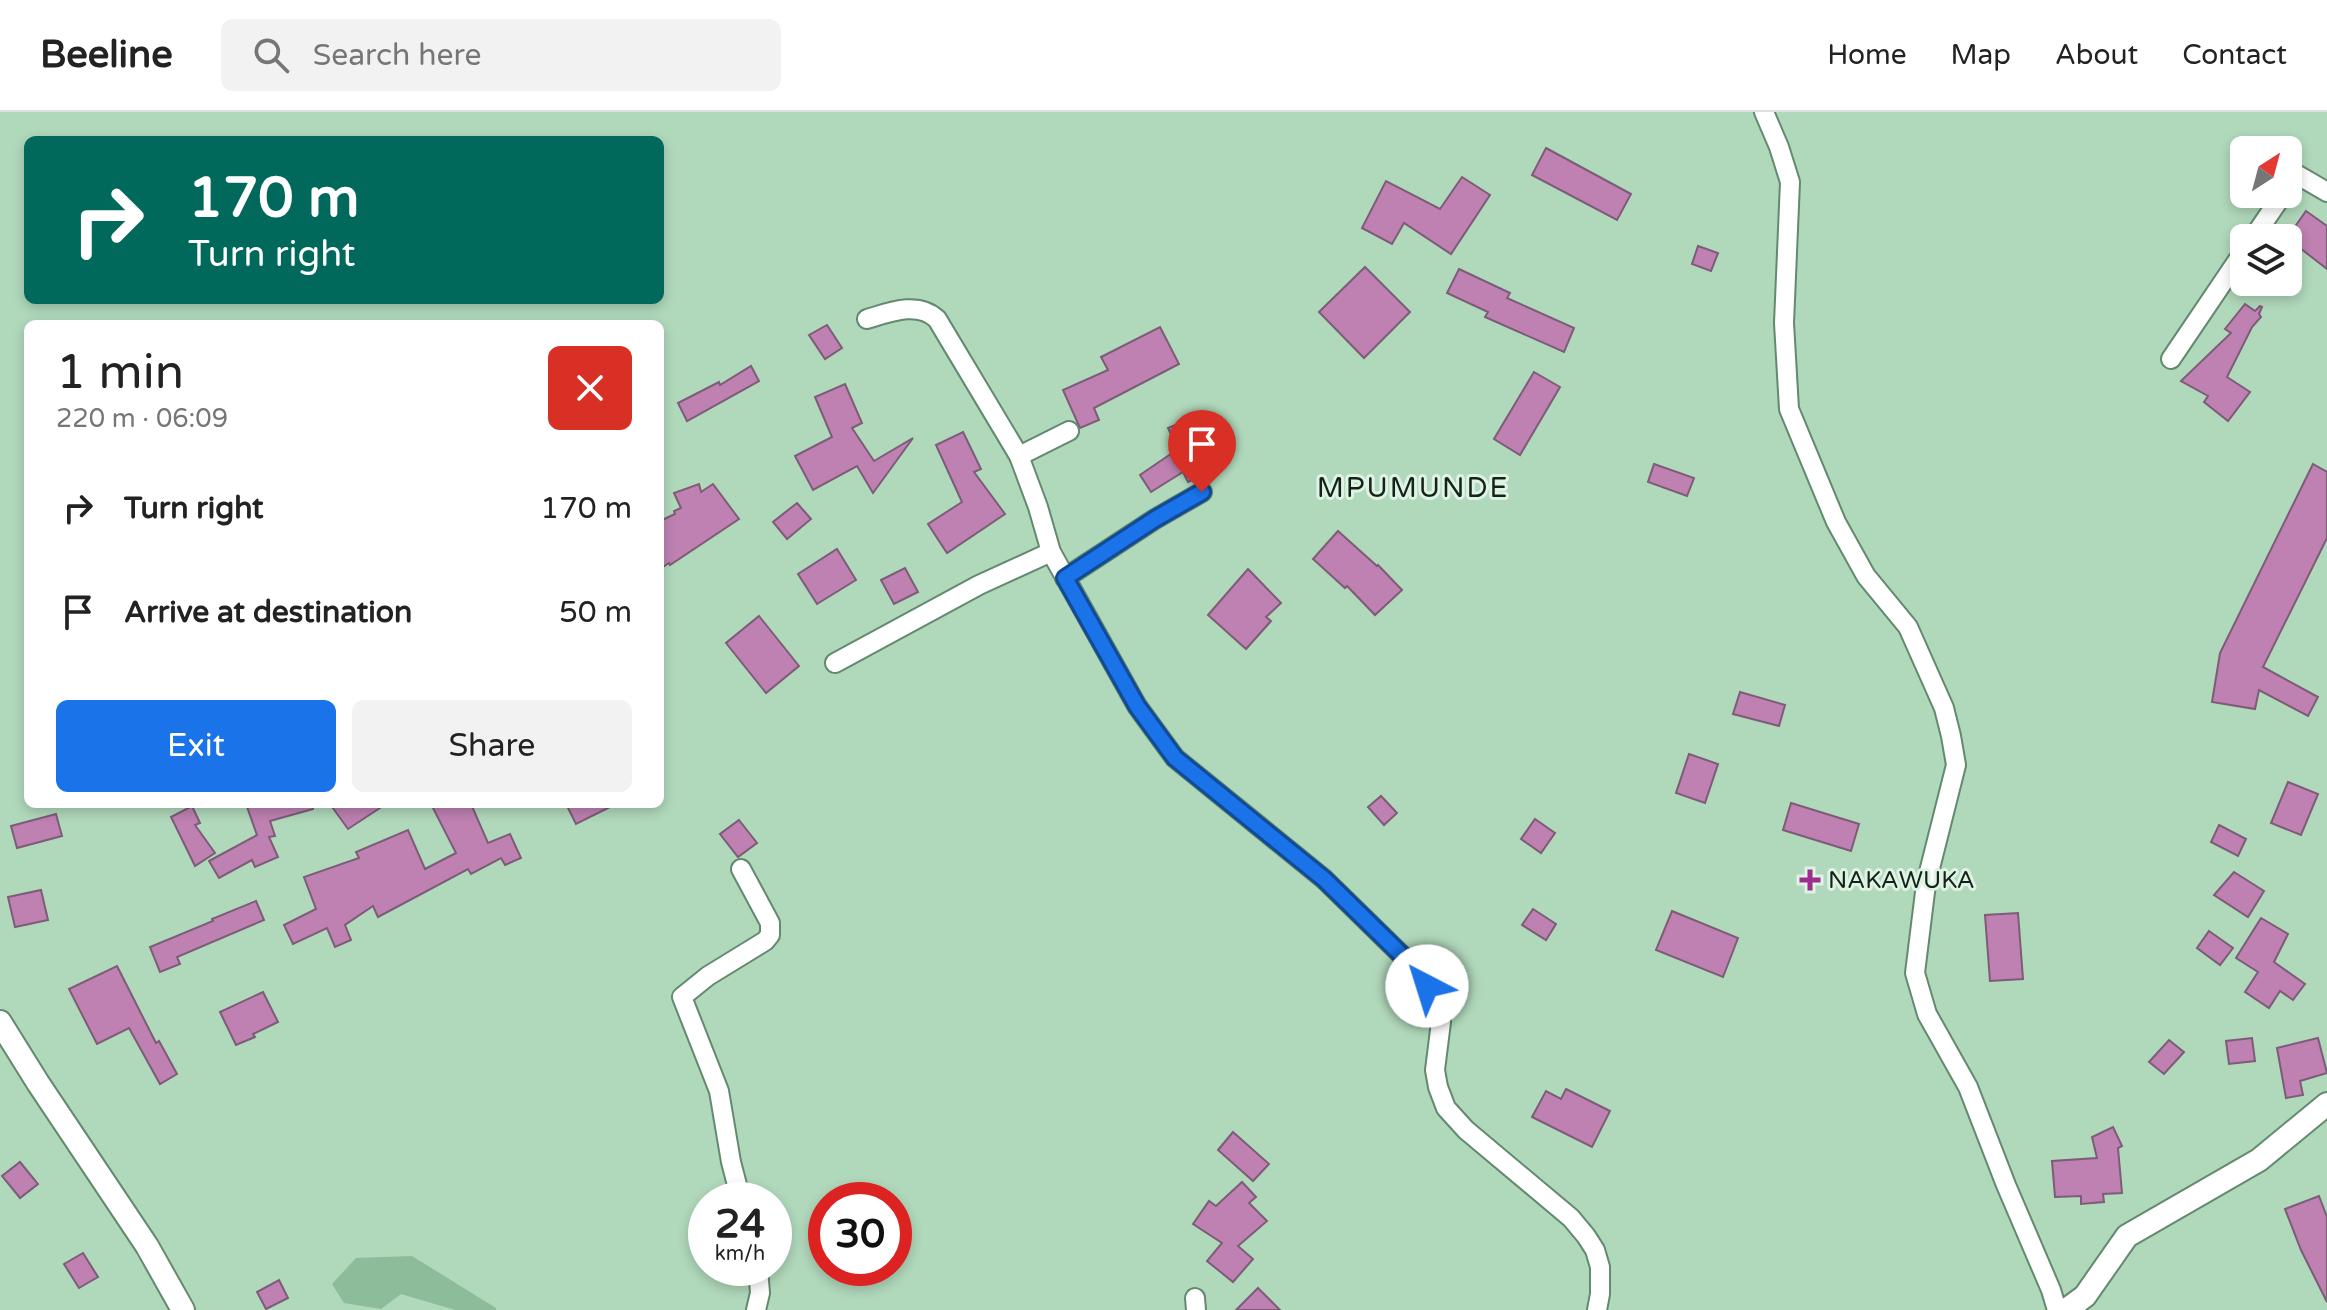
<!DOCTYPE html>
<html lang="en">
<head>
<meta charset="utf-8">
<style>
	body { margin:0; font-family:"Varela Round",sans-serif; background:#f2f2f2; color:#222; height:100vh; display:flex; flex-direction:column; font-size:30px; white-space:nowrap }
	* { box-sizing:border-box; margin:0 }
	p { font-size:26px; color:#767676 }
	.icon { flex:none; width:44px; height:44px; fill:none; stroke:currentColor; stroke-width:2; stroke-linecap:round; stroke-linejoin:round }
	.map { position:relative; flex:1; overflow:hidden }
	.details { position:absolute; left:24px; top:208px; width:640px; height:488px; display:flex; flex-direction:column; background:#fff; border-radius:12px; box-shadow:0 4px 12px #0003 }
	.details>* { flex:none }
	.guide { position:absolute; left:24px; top:24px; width:640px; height:168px; border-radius:12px; box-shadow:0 4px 12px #0003; background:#00695c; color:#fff; overflow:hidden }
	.needle { width:52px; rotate:36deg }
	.buttons { position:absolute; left:2230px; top:24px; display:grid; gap:16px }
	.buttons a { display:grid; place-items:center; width:72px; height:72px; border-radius:12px; background:#fff; box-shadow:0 4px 12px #0003; font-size:40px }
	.speed { position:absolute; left:688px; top:1070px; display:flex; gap:16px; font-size:40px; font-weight:700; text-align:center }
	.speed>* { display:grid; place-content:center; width:104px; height:104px; border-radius:50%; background:#fff; box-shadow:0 4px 12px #0003; line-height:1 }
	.speed small { font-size:20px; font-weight:400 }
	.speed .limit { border:12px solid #d22; background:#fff; color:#111 }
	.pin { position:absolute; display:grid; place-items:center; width:68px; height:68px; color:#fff; margin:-82px -34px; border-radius:50% 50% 50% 0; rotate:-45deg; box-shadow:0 0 8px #0007 }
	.pin .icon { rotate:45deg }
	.me { position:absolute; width:88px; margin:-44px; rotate:320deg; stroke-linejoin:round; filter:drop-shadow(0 0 6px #0008) }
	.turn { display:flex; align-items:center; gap:28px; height:168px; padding:0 32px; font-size:36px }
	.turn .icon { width:104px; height:104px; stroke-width:2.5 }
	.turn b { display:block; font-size:56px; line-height:68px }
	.round { display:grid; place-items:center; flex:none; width:84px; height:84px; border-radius:12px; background:#f2f2f2 }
	.headline { display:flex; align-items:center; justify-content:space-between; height:136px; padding:0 32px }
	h1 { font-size:48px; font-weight:600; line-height:60px }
	.primary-button { display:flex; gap:16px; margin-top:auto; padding:16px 32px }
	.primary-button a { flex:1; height:92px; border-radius:12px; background:#1a73e8; color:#fff; font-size:32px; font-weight:600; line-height:92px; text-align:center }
	.primary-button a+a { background:#f2f2f2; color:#222 }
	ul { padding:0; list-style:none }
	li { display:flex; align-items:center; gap:24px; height:104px; padding:0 32px }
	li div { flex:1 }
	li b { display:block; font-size:30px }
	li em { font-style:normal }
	header { display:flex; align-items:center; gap:48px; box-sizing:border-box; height:112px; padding:0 40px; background:#fff; border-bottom:2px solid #e0e0e0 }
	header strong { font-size:38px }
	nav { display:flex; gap:44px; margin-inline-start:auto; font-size:28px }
	.search { width:560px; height:72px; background:#f2f2f2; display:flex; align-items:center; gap:20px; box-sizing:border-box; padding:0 28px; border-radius:12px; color:#767676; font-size:30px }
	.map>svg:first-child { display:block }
	.green { fill:#8dbc9a }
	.building { fill:#be81b2; stroke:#7d5c77; stroke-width:2 }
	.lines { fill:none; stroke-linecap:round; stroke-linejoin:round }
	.minor-casing { stroke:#63896e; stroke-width:22 }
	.tertiary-casing { stroke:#63896e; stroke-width:26 }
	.minor { stroke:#fff; stroke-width:18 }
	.tertiary { stroke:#fff; stroke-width:22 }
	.route-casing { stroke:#114b97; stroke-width:20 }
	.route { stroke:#1a73e8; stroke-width:14 }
	.poi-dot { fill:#9c2e8e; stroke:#dff3e4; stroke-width:3 }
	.labels { text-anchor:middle; stroke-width:6; stroke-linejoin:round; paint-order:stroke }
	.poi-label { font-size:24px; fill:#132318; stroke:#dff3e4; text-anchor:start }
	.quarter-label { font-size:28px; letter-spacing:2px; fill:#132318; stroke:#dff3e4 }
</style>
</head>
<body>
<header>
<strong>Beeline</strong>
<div class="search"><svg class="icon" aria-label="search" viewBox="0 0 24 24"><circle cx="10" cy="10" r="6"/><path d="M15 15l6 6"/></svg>Search here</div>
<nav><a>Home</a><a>Map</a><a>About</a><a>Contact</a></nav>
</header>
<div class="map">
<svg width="2327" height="1198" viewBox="0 0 2327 1198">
	<rect width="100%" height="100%" fill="#b0d8bb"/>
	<!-- green -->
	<path class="green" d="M412 1144 496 1196V1198H455L401 1182 381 1197 344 1191 332 1172 356 1146Z"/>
	<!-- building -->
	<g class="building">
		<path d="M1546 36 1631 82 1617 108 1532 63Z"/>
		<path d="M1462 65 1490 83 1451 142 1404 111 1392 132 1362 116 1386 69 1440 97Z"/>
		<path d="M2306 99 2327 114V157L2287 126Z"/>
		<path d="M1698 134 1718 141 1711 159 1692 152Z"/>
		<path d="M1365 155 1410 200 1364 246 1319 200Z"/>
		<path d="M1459 157 1510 181 1507 186 1574 216 1564 240 1485 205 1488 200 1447 181Z"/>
		<path d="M2245 192 2255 199 2260 194 2262 195 2259 202 2261 205 2252 215 2227 265 2250 280 2228 309 2204 290 2208 284 2181 269 2231 221 2225 217Z"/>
		<path d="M827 213 842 236 825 247 809 223Z"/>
		<path d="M1160 215 1179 252 1094 296 1099 308 1080 316 1063 278 1108 258 1101 245Z"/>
		<path d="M751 254 759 269 687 309 678 291 719 270 720 273Z"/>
		<path d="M1534 260 1560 275 1520 343 1494 327Z"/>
		<path d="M845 272 862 311 852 316 874 349 913 326 873 381 857 354 813 378 795 344 832 325 815 285Z"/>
		<path d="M1185 309 1190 320 1222 354 1207 369 1202 364 1188 370 1183 360 1151 380 1140 363 1178 337 1168 316Z"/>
		<path d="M963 320 981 357 974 360 1005 402 947 441 928 412 962 390 936 333Z"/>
		<path d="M1654 352 1694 366 1687 384 1648 370Z"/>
		<path d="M2313 352 2327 360V426L2263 555 2318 585 2308 604 2259 578 2255 597 2212 590 2220 541Z"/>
		<path d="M699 372 701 380 713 372 739 407 670 453 669 451 660 457V409L675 402 674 399 681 396 674 381Z"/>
		<path d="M797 391 811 407 787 427 773 410Z"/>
		<path d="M1338 419 1377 454 1378 453 1402 478 1375 503 1347 474 1345 476 1313 447Z"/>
		<path d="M837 437 856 468 817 492 798 462Z"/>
		<path d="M905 456 918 480 894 492 881 468Z"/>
		<path d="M1248 457 1281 491 1266 505 1271 509 1246 537 1208 503Z"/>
		<path d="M759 504 799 554 766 581 726 531Z"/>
		<path d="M1740 580 1785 593 1779 614 1733 602Z"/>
		<path d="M1689 642 1718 652 1705 691 1676 681Z"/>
		<path d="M2288 670 2318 682 2301 723 2271 711Z"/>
		<path d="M1381 684 1397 701 1384 713 1368 695Z"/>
		<path d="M1791 691 1859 712 1851 739 1783 718Z"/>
		<path d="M246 692H312L313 697 270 709 275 724 269 725 278 745 255 755 252 748 219 766 209 749 257 723Z"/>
		<path d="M330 692H386L348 717Z"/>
		<path d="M431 692H471L488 731 510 722 521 746 505 753 501 746 471 762 468 757 378 805 373 794 345 813 351 828 335 835 327 816 293 832 284 813 316 797 304 765 359 746 356 740 408 718 425 757 456 741Z"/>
		<path d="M566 692H616L576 712Z"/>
		<path d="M192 694 200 711 195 713 215 741 195 754 171 705Z"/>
		<path d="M56 702 62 724 17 736 11 714Z"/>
		<path d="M1535 707 1555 721 1541 741 1521 727Z"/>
		<path d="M739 708 757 731 738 745 720 722Z"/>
		<path d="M2219 713 2246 727 2238 744 2211 730Z"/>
		<path d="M2234 760 2264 779 2248 805 2214 783Z"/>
		<path d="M41 778 48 808 15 815 8 785Z"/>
		<path d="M256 789 264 808 177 845 180 852 160 860 150 835 213 809 212 807Z"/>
		<path d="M1533 797 1556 812 1546 828 1522 813Z"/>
		<path d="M1672 799 1738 826 1723 865 1656 838Z"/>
		<path d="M2018 801 2023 867 1990 869 1985 803Z"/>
		<path d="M2261 806 2288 822 2274 850 2305 872 2293 888 2280 879 2269 896 2245 880 2258 860 2236 846Z"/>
		<path d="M2209 819 2233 836 2220 853 2197 836Z"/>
		<path d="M117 854 156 931 159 929 177 962 160 972 129 916 97 932 69 877Z"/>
		<path d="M263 880 278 910 253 922 255 925 236 933 220 900Z"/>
		<path d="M2252 926 2255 949 2229 952 2226 929Z"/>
		<path d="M2318 926 2327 961 2300 969 2303 983 2286 986 2277 936Z"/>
		<path d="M2169 928 2184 940 2164 962 2149 950Z"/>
		<path d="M1566 977 1610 999 1592 1035 1532 1005 1546 979 1561 987Z"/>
		<path d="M2113 1015 2122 1034 2118 1036 2122 1081 2103 1082 2104 1090 2081 1092V1084L2055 1085 2052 1049 2097 1046 2092 1025Z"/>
		<path d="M1233 1020 1269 1052 1253 1069 1218 1038Z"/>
		<path d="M20 1050 38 1072 20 1086 2 1064Z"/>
		<path d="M1242 1070 1256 1085 1249 1091 1267 1109 1238 1134 1253 1147 1233 1170 1207 1149 1222 1131 1193 1112 1209 1089 1216 1094Z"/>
		<path d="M2319 1084 2327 1105V1190L2301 1138 2285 1097Z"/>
		<path d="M83 1141 98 1165 79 1176 64 1152Z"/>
		<path d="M279 1168 288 1186 266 1197 257 1180Z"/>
		<path d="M1258 1176 1280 1198H1236Z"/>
	</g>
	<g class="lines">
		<!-- minor casing -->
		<g class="minor-casing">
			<g id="minor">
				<path d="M1764 0 1779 35 1790 70 1784 211 1789 297 1836 410 1866 464 1908 515 1944 596 1951 624 1956 653 1926 772 1915 861 1927 902 1968 975 2006 1073 2051 1178 2057 1198"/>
				<path d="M2288 74 2296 62 2327 80"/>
				<path d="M2253 126 2283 82"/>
				<path d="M867 207C890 200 918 189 937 207L1019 344 1038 395 1051 440 1137 594 1175 646 1324 767 1418 859 1437 889 1441 910 1435 958 1438 975 1446 996 1466 1018 1571 1106 1586 1124 1595 1138 1600 1155V1182L1597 1198"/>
				<path d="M2171 247 2244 139"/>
				<path d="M1019 344 1069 319"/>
				<path d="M1065 466 1155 407 1202 380"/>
				<path d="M835 551 979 473 1051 440"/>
				<path d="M741 1088 731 1050 719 979 682 885 708 864 765 829 770 823V811L741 757"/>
				<path d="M1195 1186 1196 1198"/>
				<path d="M756 1198 760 1181 758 1156"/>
			</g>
		</g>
		<!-- tertiary casing -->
		<g class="tertiary-casing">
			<g id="tertiary">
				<path d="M0 910 38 971 147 1134 183 1198"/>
				<path d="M2066 1198 2085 1184 2127 1124 2259 1048 2327 992"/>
			</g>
		</g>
		<!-- minor -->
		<use href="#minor" class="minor"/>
		<!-- tertiary -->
		<use href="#tertiary" class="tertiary"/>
	</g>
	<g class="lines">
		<!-- route casing -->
		<g class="route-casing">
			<path id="route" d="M1202 380 1155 407 1065 466 1137 594 1175 646 1324 767 1418 859 1427 874"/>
		</g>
		<!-- route -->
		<use href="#route" class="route"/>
	</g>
	<!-- markers -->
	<path class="poi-dot" d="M1806 756h8v8h8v8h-8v8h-8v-8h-8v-8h8z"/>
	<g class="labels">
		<!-- poi labels -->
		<g class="poi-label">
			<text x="1828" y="776">NAKAWUKA</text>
		</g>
		<!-- quarter labels -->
		<g class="quarter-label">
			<text x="1413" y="385">MPUMUNDE</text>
		</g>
	</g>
</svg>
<div class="buttons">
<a><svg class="needle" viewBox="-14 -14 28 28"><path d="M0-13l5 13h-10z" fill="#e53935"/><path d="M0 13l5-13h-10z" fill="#767676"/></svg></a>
<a><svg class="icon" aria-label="layers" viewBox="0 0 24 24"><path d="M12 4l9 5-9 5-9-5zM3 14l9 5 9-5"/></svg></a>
</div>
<div class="speed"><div>24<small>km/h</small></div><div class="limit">30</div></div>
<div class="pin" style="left:1202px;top:380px;background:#d93025"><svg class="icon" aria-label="arrive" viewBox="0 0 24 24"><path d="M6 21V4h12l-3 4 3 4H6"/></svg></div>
<svg class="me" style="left:1427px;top:874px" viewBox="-20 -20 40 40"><circle r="19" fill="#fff"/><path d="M0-13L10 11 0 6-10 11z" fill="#1a73e8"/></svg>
<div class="guide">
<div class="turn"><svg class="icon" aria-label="right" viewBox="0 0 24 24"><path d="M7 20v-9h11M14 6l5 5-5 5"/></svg><div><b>170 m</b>Turn right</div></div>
</div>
<section class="details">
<div class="headline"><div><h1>1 min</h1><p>220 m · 06:09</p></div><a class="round" style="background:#d93025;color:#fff"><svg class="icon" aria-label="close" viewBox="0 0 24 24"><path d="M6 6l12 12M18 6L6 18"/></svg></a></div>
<ul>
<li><svg class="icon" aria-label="right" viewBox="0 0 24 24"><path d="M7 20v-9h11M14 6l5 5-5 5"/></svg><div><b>Turn right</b></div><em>170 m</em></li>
<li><svg class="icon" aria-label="arrive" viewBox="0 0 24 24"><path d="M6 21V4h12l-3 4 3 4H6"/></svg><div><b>Arrive at destination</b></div><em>50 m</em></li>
</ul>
<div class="primary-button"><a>Exit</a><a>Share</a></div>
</section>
</div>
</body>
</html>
